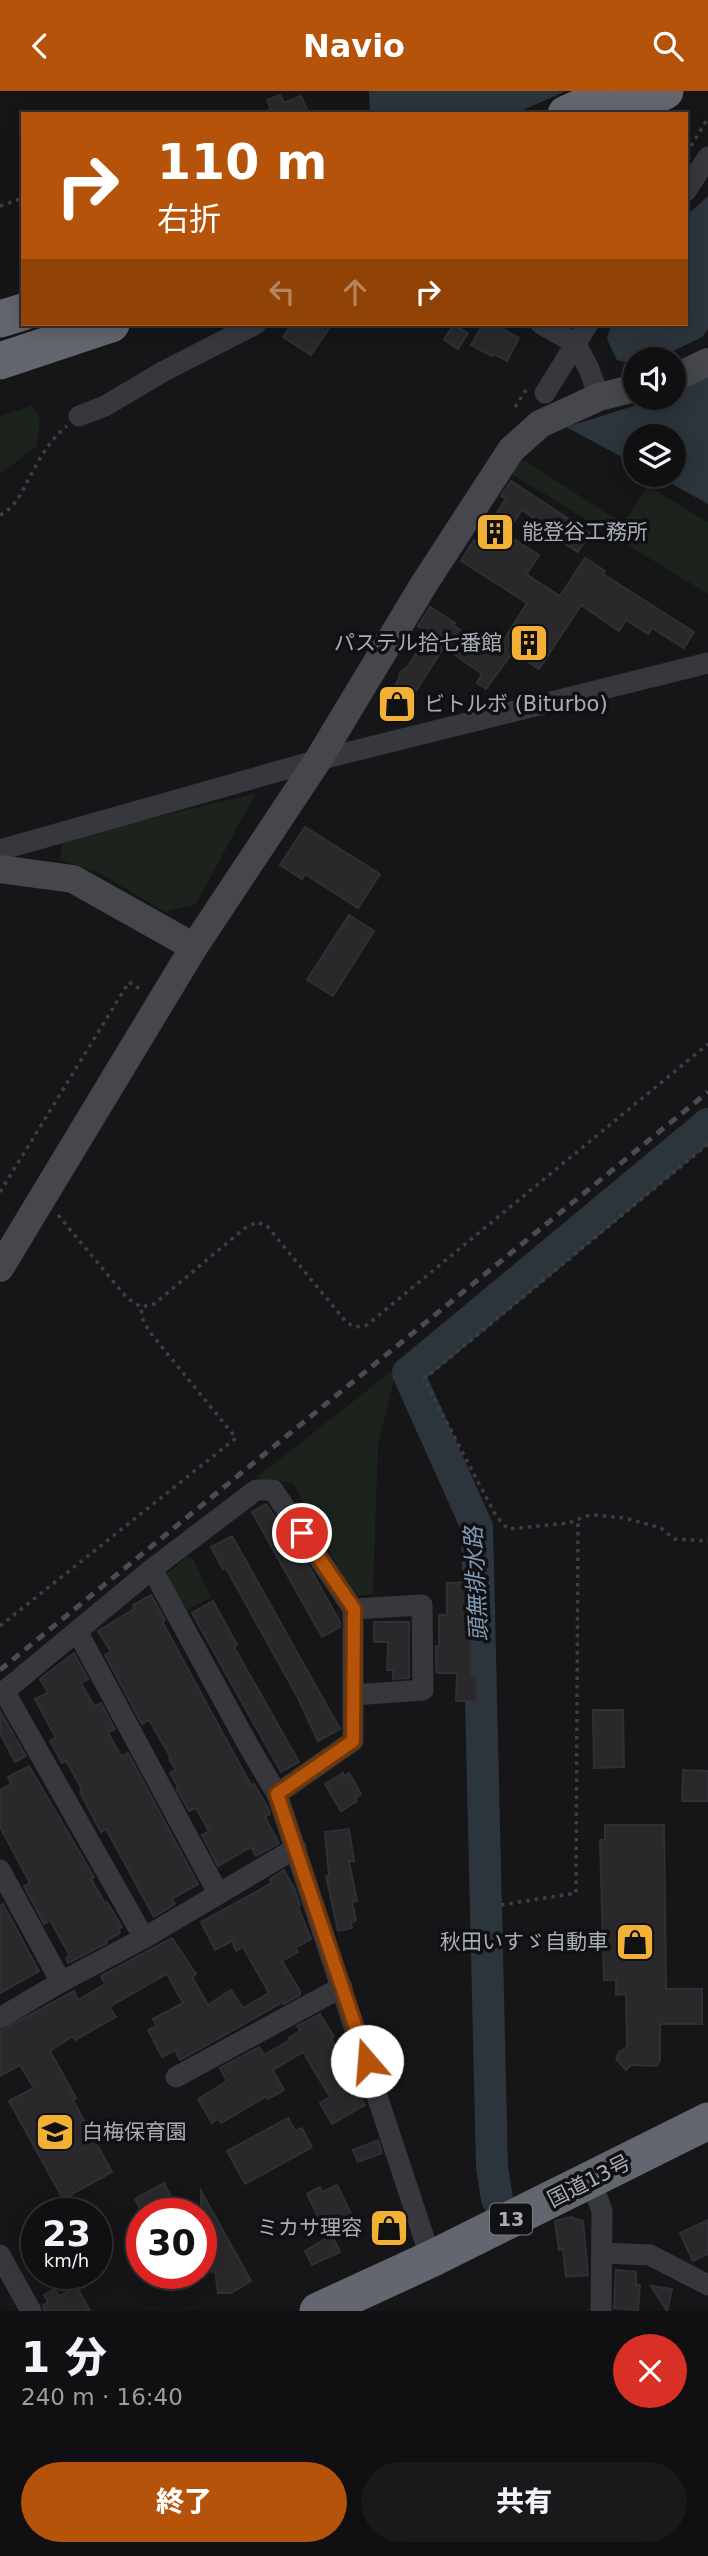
<!DOCTYPE html>
<html lang="ja">
<head>
<meta charset="utf-8">
<style>
	body { margin:0; font-family:"DejaVu Sans","Noto Sans JP",sans-serif; background:#19191b; color:#f1f3f6; height:100vh; display:flex; flex-direction:column; font-size:26px; white-space:nowrap }
	* { box-sizing:border-box; margin:0 }
	p { font-size:23px; color:#9c9d9f }
	.icon { flex:none; width:38px; height:38px; fill:none; stroke:currentColor; stroke-width:2; stroke-linecap:round; stroke-linejoin:round }
	.map { position:relative; height:2220px; overflow:hidden }
	.panel { display:flex; flex-direction:column; background:#101012; flex:1 }
	.panel>* { flex:none }
	.guide { position:absolute; left:21px; top:21px; width:667px; height:214px; border-radius:0px; box-shadow:0 4px 18px #0003,0 0 0 2px #303032; background:#b45309; color:#fff; overflow:hidden }
	.fabs { position:absolute; left:623px; top:256px; display:grid; gap:14px }
	.fabs a { display:grid; place-items:center; width:63px; height:63px; border-radius:50%; background:#101012; box-shadow:0 4px 18px #0003,0 0 0 2px #303032; font-size:35px }
	.speed { position:absolute; left:21px; top:2107px; display:flex; gap:14px; font-size:35px; font-weight:700; text-align:center }
	.speed>* { display:grid; place-content:center; width:91px; height:91px; border-radius:50%; background:#101012; box-shadow:0 4px 18px #0003,0 0 0 2px #303032; line-height:1 }
	.speed small { font-size:18px; font-weight:400 }
	.speed .limit { border:10px solid #d22; background:#fff; color:#111 }
	.pin { position:absolute; display:grid; place-items:center; width:60px; height:60px; color:#fff; margin:-30px; border:4px solid #fff; border-radius:50%; box-shadow:0 2px 7px #0007 }
	.me { position:absolute; width:77px; margin:-38px; rotate:342deg; stroke-linejoin:round; filter:drop-shadow(0 0 5px #0008) }
	.turn { display:flex; align-items:center; gap:24px; height:147px; padding:0 21px; font-size:32px }
	.turn .icon { width:91px; height:91px; stroke-width:2.5 }
	.turn b { display:block; font-size:49px; line-height:60px }
	.lanes { display:flex; align-items:center; height:66px; padding:0 21px; background:#0003; justify-content:center; gap:35px; direction:ltr }
	.lanes .off { opacity:.35 }
	.round { display:grid; place-items:center; flex:none; width:74px; height:74px; border-radius:37px; background:#19191b }
	.head { display:flex; align-items:center; justify-content:space-between; height:119px; padding:0 21px }
	h1 { font-size:42px; font-weight:800; line-height:52px }
	.button { display:flex; gap:14px; margin-top:auto; padding:14px 21px }
	.button a { flex:1; height:80px; border-radius:42px; background:#b45309; color:#fff; font-size:28px; font-weight:800; line-height:80px; text-align:center }
	.button a+a { background:#19191b; color:#f1f3f6 }
	header { display:flex; justify-content:space-between; align-items:center; height:91px; padding:0 21px; background:#b45309; color:#fff; font-size:32px; font-weight:800 }
	.map>svg:first-child { display:block }
	.green { fill:#1c231d }
	.water { fill:#2c353c }
	.lines { fill:none; stroke-linecap:round; stroke-linejoin:round }
	.river { stroke:#2c353c; stroke-width:32 }
	.building { fill:#29292c; stroke:#303034; stroke-width:2 }
	.path { stroke:#3d3f44; stroke-width:3.5; stroke-dasharray:3.5 5; stroke-linecap:butt }
	.street { stroke:#37383d; stroke-width:21 }
	.secondary { stroke:#45474d; stroke-width:28 }
	.highway { stroke:#63666e; stroke-width:37 }
	.rail { stroke:#4a4c52; stroke-width:5; stroke-dasharray:9 7; stroke-linecap:butt }
	.route-casing { stroke:#753606; stroke-width:18 }
	.route { stroke:#b45309; stroke-width:12 }
	.labels { text-anchor:middle; stroke-width:7; stroke-linejoin:round; paint-order:stroke }
	.shield { fill:#111113; stroke:#7b7e86; stroke-width:2 }
	.shield-label { font-size:19px; font-weight:bold; fill:#a8adb8 }
	.poi-label { font-size:21px; fill:#a8adb8; stroke:#111113; text-anchor:start }
	.street-label { font-size:21px; fill:#a8adb8; stroke:#111113 }
	.water-label { font-size:23px; font-style:italic; fill:#7f9bb3; stroke:#111113 }
</style>
</head>
<body>
<header><svg class="icon" aria-label="back" viewBox="0 0 24 24"><path d="M15 5l-7 7 7 7"/></svg>Navio<svg class="icon" aria-label="search" viewBox="0 0 24 24"><circle cx="10" cy="10" r="6"/><path d="M15 15l6 6"/></svg></header>
<div class="map">
<svg width="708" height="2220" viewBox="0 0 708 2220">
	<rect width="100%" height="100%" fill="#161618"/>
	<!-- green -->
	<g class="green">
		<path d="M32 315 40 325 37 355 0 383V325Z"/>
		<path d="M521 367 623 433 647 395 708 431V503L512 383Z"/>
		<path d="M255 703 196 813 165 821 98 781 60 769 63 748Z"/>
		<path d="M398 1275 378 1352 373 1503 353 1505 293 1392 256 1387Z"/>
		<path d="M187 1466 193 1468 211 1506 181 1523 165 1484Z"/>
	</g>
	<!-- water -->
	<g class="water">
		<path d="M369 0H566L514 23H370Z"/>
		<path d="M708 105V238L702 246 657 268H635V273L617 269 607 248 611 233H686V125Z"/>
		<path d="M708 286V413L654 383H674V345H635V373L566 336 663 306H674V303Z"/>
	</g>
	<g class="lines">
		<!-- river -->
		<path class="river" d="M497 2108 492 2076 477 1436 408 1282 708 1033"/>
	</g>
	<!-- building -->
	<g class="building">
		<path d="M280 4 284 12 301 5 309 23H259L271 18 267 9Z"/>
		<path d="M292 233 305 239 310 233H332L311 264 283 246Z"/>
		<path d="M483 233H494L519 247 507 270 494 263 492 265 471 254Z"/>
		<path d="M453 234 468 242 458 258 444 249Z"/>
		<path d="M511 390 590 442 578 461 543 438 545 435 522 419 506 443 539 464 527 483 529 485 560 505 585 467 605 480 603 483 694 541 684 557 652 537 648 543 626 529 619 540 581 514 539 578 513 561 486 598 477 592 482 583 444 556 412 606 414 607 399 631 380 620 399 588 400 582 409 574 429 542 418 535 430 516 455 532 453 534 495 563 527 512 461 470 474 449 477 451 506 408 501 405Z"/>
		<path d="M305 736 380 783 358 817 305 783 302 788 280 774Z"/>
		<path d="M349 824 374 840 333 905 307 889Z"/>
		<path d="M266 1413 311 1479 340 1531V1536L322 1546 252 1421Z"/>
		<path d="M232 1445 340 1638 318 1650 298 1607 226 1477 223 1478 211 1456Z"/>
		<path d="M474 1491 477 1549H471V1585H476V1610H456L457 1582H437L436 1579V1555H439V1524H447V1492Z"/>
		<path d="M151 1504 165 1529 162 1530 209 1617 251 1694 254 1693 269 1719 270 1723 265 1726 279 1752 256 1765 251 1756 218 1775 202 1744 209 1740 196 1717 189 1720 176 1697 178 1696 170 1682 176 1679 169 1668 171 1667 149 1629 142 1633 105 1564 111 1561 98 1540 134 1518 133 1514Z"/>
		<path d="M213 1510 237 1554 234 1556 299 1671 281 1681 192 1522Z"/>
		<path d="M374 1531H409V1587L393 1588V1579H387L388 1551H374Z"/>
		<path d="M74 1562 88 1588 81 1592 94 1615 101 1612 115 1638 108 1642 121 1665 128 1662 198 1793 172 1808 175 1813 154 1826 106 1738 101 1741 80 1701 82 1699 70 1676 66 1670 62 1672 50 1650 56 1647 35 1608 48 1602 40 1588Z"/>
		<path d="M593 1619H623L624 1676 594 1677Z"/>
		<path d="M0 1620 26 1665 15 1671 0 1642Z"/>
		<path d="M29 1675 94 1786 91 1788 105 1812 107 1811 122 1836 118 1838 120 1842 106 1850 107 1852 68 1872 66 1867 70 1865 50 1829 44 1833 24 1795 30 1792 0 1736V1699L11 1693 8 1686Z"/>
		<path d="M683 1679 708 1680V1710H682Z"/>
		<path d="M343 1682 344 1685 349 1682 361 1703 355 1707 357 1710 341 1720 325 1693Z"/>
		<path d="M605 1734H664L666 1898H702V1933H660V1970L656 1975 631 1974 626 1979 616 1968 619 1961 627 1956 626 1903 616 1904V1889H604L600 1749H605Z"/>
		<path d="M349 1738 354 1770H349L357 1810 352 1811 356 1829 351 1832 352 1837 338 1840 326 1785 329 1784 325 1741Z"/>
		<path d="M284 1779 295 1799 300 1814 298 1816 311 1848 295 1857 298 1861 282 1870 300 1900V1904L284 1913 283 1911 180 1969 175 1959 162 1966 148 1939 157 1935 153 1928 183 1912 167 1883 109 1916 116 1926 75 1949 73 1945 50 1960 76 2007 73 2009 112 2081 63 2108 9 2010 34 1997 20 1974 0 1985V1940L74 1900 78 1909 105 1893 101 1885 172 1847 196 1883 192 1886 208 1914 231 1899 243 1917 269 1902 243 1856 236 1860 232 1850 215 1859 201 1831 272 1792 270 1788Z"/>
		<path d="M3 1813 39 1880 0 1902V1814Z"/>
		<path d="M320 1923 334 1946 331 1947 353 1983 348 1985 365 2014 332 2033 320 2012 330 2006 303 1961 273 1979 284 1999 268 2008 267 2005 221 2032 218 2028 212 2032 198 2008 227 1990 220 1977 259 1956 264 1964 290 1949 289 1947 300 1940 297 1935Z"/>
		<path d="M288 2027 295 2040 302 2037 312 2056 245 2093 227 2060Z"/>
		<path d="M378 2049 382 2062 358 2071 353 2059Z"/>
		<path d="M164 2092 180 2123H143L135 2108Z"/>
		<path d="M337 2094 355 2131 327 2145 307 2103 320 2096 322 2101Z"/>
		<path d="M201 2100 251 2190 231 2202H218L215 2180 212 2181 201 2161Z"/>
		<path d="M394 2124 402 2141 385 2149 376 2132Z"/>
		<path d="M571 2126 583 2130 588 2184 566 2186 563 2158 559 2159 555 2130Z"/>
		<path d="M708 2129V2163L693 2170 680 2142Z"/>
		<path d="M332 2144 340 2161 312 2174 305 2160Z"/>
		<path d="M616 2179 636 2181V2193L640 2194 638 2219 614 2217Z"/>
		<path d="M651 2195 672 2198 667 2220Z"/>
		<path d="M77 2196 90 2220H44L43 2214 48 2211 44 2204 55 2198 59 2205Z"/>
	</g>
	<g class="lines">
		<!-- path -->
		<g class="path">
			<path d="M691 55 708 27"/>
			<path d="M0 115 23 107"/>
			<path d="M515 316 526 299"/>
			<path d="M0 424C18 415 23 397 33 380 42 363 52 347 67 335"/>
			<path d="M708 1053 424 1288 496 1425 508 1438 569 1432 586 1425 596 1424 625 1427 661 1437 674 1448 708 1450"/>
			<path d="M0 1101 129 891 143 900"/>
			<path d="M58 1124 127 1207 141 1216 154 1213 245 1137 257 1131 267 1135 347 1232 356 1236 367 1234 708 953"/>
			<path d="M0 1535 236 1347 149 1240 142 1227 141 1216"/>
			<path d="M501 1814 576 1802 578 1428"/>
		</g>
		<!-- street -->
		<g class="street">
			<path d="M686 100 708 66"/>
			<path d="M541 233 576 253 589 278 599 306"/>
			<path d="M545 302 588 233"/>
			<path d="M79 325 105 315 164 280 256 233"/>
			<path d="M0 759 318 669 708 572"/>
			<path d="M152 1478 248 1654 277 1703 431 2168"/>
			<path d="M77 1540 218 1802"/>
			<path d="M4 1600 144 1847"/>
			<path d="M0 1604 152 1478 256 1399H273L353 1518V1650L277 1703"/>
			<path d="M353 1604 423 1599 422 1514 353 1518"/>
			<path d="M0 1779 61 1891"/>
			<path d="M0 1927 61 1891 144 1847 296 1757"/>
			<path d="M176 1986 342 1896"/>
			<path d="M591 2089 602 2120 601 2220"/>
			<path d="M603 2162 650 2164 708 2194"/>
			<path d="M0 2164 31 2220"/>
		</g>
		<!-- secondary -->
		<g class="secondary">
			<path d="M674 287 708 271"/>
			<path d="M0 778 73 788 194 856"/>
			<path d="M0 1177 194 856 318 669 424 493 511 359 540 333 599 306 635 297"/>
		</g>
		<!-- highway -->
		<g class="highway">
			<path d="M566 23 617 0"/>
			<path d="M613 23 665 0"/>
			<path d="M0 228 23 221"/>
			<path d="M0 270 111 233"/>
			<path d="M318 2220 431 2168 708 2030"/>
		</g>
		<!-- rail -->
		<path class="rail" d="M0 1579 708 1001"/>
	</g>
	<g class="lines">
		<!-- route casing -->
		<g class="route-casing">
			<path id="route" d="M302 1442 354 1518 353 1650 277 1703 367 1970"/>
		</g>
		<!-- route -->
		<use href="#route" class="route"/>
	</g>
	<!-- icons -->
	<defs>
		<g id="building-square" transform="scale(2.0125)"><rect x="-9" y="-9" width="18" height="18" rx="4" fill="#f2b134" stroke="#111113"/><path d="M-4-6H4V6H1V3H-1V6H-4ZM-2.5-4.3h1.7v1.8h-1.7ZM.8-4.3h1.7v1.8H.8ZM-2.5-1h1.7V.8h-1.7ZM.8-1h1.7V.8H.8Z" fill="#111"/></g>
		<g id="shop-square" transform="scale(2.0125)"><rect x="-9" y="-9" width="18" height="18" rx="4" fill="#f2b134" stroke="#111113"/><path d="M-5-2.5h2.3a2.7 3.5 0 0 1 5.4 0H5L5.5 6h-11ZM-1.5-2.5h3a1.5 2.3 0 0 0-3 0Z" fill="#111"/></g>
		<g id="school-square" transform="scale(2.0125)"><rect x="-9" y="-9" width="18" height="18" rx="4" fill="#f2b134" stroke="#111113"/><path d="M0-5L7-2L0 1L-7-2ZM-4 1L0 2.5L4 1V4Q0 6-4 4Z" fill="#111"/></g>
	</defs>
	<g fill-rule="evenodd">
		<use href="#building-square" x="495" y="441"/>
		<use href="#building-square" x="529" y="552"/>
		<use href="#shop-square" x="397" y="613"/>
		<use href="#shop-square" x="635" y="1851"/>
		<use href="#school-square" x="55" y="2041"/>
		<use href="#shop-square" x="389" y="2137"/>
	</g>
	<g class="labels">
		<!-- shield labels -->
		<rect class="shield" x="490" y="2112.5" width="42" height="31" rx="5"/>
		<g class="shield-label">
			<text x="511" y="2135">13</text>
		</g>
		<!-- poi labels -->
		<g class="poi-label">
			<text x="522" y="448">能登谷工務所</text>
			<text x="502" y="559" text-anchor="end">パステル拾七番館</text>
			<text x="424" y="620">ビトルボ (Biturbo)</text>
			<text x="608" y="1858" text-anchor="end">秋田いすゞ自動車</text>
			<text x="82" y="2048">白梅保育園</text>
			<text x="362" y="2144" text-anchor="end">ミカサ理容</text>
		</g>
		<!-- street labels -->
		<g class="street-label">
			<text transform="translate(589 2090) rotate(-27)" y="7">国道13号</text>
		</g>
		<!-- water labels -->
		<g class="water-label">
			<text transform="translate(476 1493) rotate(-93)" y="8">頭無排水路</text>
		</g>
	</g>
</svg>
<div class="fabs">
<a><svg class="icon" aria-label="sound" viewBox="0 0 24 24"><path d="M4 9h4l5-4v14l-5-4H4zM17 9q2 3 0 6"/></svg></a>
<a><svg class="icon" aria-label="layers" viewBox="0 0 24 24"><path d="M12 4l9 5-9 5-9-5zM3 14l9 5 9-5"/></svg></a>
</div>
<div class="speed"><div>23<small>km/h</small></div><div class="limit">30</div></div>
<div class="pin" style="left:302px;top:1442px;background:#d93025"><svg class="icon" aria-label="arrive" viewBox="0 0 24 24"><path d="M6 21V4h12l-3 4 3 4H6"/></svg></div>
<svg class="me" style="left:367px;top:1970px" viewBox="-20 -20 40 40"><circle r="19" fill="#fff"/><path d="M0-13L10 11 0 6-10 11z" fill="#b45309"/></svg>
<div class="guide">
<div class="turn"><svg class="icon" aria-label="right" viewBox="0 0 24 24"><path d="M7 20v-9h11M14 6l5 5-5 5"/></svg><div><b>110 m</b>右折</div></div>
<div class="lanes"><svg class="icon off" aria-label="left" viewBox="0 0 24 24"><path d="M17 20v-9H6M10 6l-5 5 5 5"/></svg><svg class="icon off" aria-label="ahead" viewBox="0 0 24 24"><path d="M12 20V5M6 11l6-6 6 6"/></svg><svg class="icon" aria-label="right" viewBox="0 0 24 24"><path d="M7 20v-9h11M14 6l5 5-5 5"/></svg></div>
</div>
</div>
<section class="panel">
<div class="head"><div><h1>1 分</h1><p>240 m · 16:40</p></div><a class="round" style="background:#d93025;color:#fff"><svg class="icon" aria-label="close" viewBox="0 0 24 24"><path d="M6 6l12 12M18 6L6 18"/></svg></a></div>
<div class="button"><a>終了</a><a>共有</a></div>
</section>
</body>
</html>
